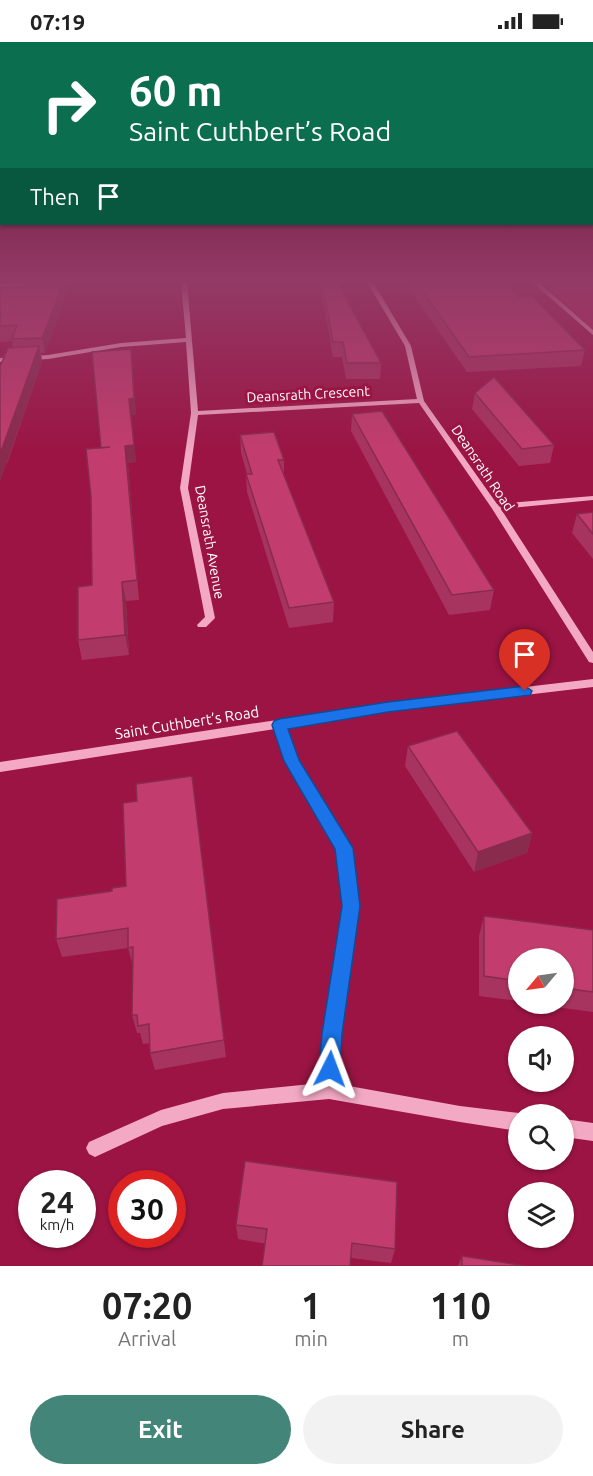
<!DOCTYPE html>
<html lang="en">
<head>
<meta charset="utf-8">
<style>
	body { margin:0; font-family:Ubuntu,sans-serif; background:#f2f2f2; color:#222; height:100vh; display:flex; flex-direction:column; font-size:22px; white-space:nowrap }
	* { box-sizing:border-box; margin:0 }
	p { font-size:20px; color:#767676 }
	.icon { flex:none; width:33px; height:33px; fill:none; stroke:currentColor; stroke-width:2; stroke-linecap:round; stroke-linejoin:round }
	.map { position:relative; height:1224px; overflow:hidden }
	.sheet { display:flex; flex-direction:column; background:#fff; flex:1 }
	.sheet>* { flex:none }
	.banner { position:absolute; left:0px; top:0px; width:594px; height:183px; box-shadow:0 2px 4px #0004; background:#0b6e4f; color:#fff; overflow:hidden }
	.needle { width:39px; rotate:241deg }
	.fabs { position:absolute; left:508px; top:906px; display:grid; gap:12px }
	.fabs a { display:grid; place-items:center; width:66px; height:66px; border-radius:50%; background:#fff; box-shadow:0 2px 4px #0004; font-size:30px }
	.speed { position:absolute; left:18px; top:1128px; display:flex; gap:12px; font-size:30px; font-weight:700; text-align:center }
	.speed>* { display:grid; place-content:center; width:78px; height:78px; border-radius:50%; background:#fff; box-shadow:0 2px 4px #0004; line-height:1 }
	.speed small { font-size:15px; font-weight:400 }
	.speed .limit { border:9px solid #d22; background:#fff; color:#111 }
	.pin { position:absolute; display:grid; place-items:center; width:51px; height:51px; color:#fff; margin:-62px -26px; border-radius:50% 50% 50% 0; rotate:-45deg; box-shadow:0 0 6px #0007 }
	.pin .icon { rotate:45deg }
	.me { position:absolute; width:66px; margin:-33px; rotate:3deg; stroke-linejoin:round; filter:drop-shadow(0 0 4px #0008) }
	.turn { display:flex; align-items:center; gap:21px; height:126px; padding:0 30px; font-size:27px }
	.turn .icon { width:78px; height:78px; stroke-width:2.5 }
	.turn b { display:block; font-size:42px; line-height:51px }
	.then { display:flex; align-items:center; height:57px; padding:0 30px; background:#0003; gap:12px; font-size:22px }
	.eta { display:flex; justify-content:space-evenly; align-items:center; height:102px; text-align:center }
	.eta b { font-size:36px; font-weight:700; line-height:42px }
	.action { display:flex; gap:12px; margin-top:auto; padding:12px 30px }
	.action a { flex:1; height:69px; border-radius:36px; background:#438578; color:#fff; font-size:24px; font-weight:700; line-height:69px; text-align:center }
	.action a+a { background:#f2f2f2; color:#222 }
	.status { display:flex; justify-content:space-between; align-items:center; height:42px; padding:0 30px; background:#fff; direction:ltr }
	.status svg { height:16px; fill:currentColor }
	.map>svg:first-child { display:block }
	.green { fill:#b8235a }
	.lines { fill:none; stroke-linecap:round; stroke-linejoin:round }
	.minor { fill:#f3a9c4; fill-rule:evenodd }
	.wall { fill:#a7345e }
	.shaded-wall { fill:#882b4c }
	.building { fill:#c23d6d; stroke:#882b4c; stroke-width:1.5 }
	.route { fill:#1a73e8; stroke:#114b97; stroke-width:1.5 }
	.labels { text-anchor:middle; stroke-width:6; stroke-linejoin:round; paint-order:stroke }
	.far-street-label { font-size:14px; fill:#fff; stroke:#9b1443 }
	.street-label { font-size:15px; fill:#fff; stroke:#9b1443 }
</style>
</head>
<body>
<div class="status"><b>07:19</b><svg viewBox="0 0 49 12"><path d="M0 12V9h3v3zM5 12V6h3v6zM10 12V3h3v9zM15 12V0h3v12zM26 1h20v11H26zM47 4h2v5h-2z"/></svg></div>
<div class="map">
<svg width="593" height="1224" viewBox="0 0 593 1224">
	<rect width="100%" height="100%" fill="#9b1443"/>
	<!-- green -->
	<path class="green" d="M541 240H593V287Z"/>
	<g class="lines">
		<!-- minor -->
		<g class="minor">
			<path d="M181 240H187L198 369 417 357 405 304 367 240H373L411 304 424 359 497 462 593 454V458L501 467 593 610V621L589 620 491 465 419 361 198 373 188 446 215 576 206 585H198L197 583 205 575 180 446 191 371 186 300 121 305 48 317 0 320V316L48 313 121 301 186 296Z"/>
			<path d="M532 240H538L593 288V293Z"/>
			<path d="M38 241 36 244 0 246V242Z"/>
			<path d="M593 637V645L388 669 285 685 298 718 351 806 358 864 340 992 338 1042 460 1064 519 1071 521 1072H519V1089L460 1080 329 1057 223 1067 162 1084 95 1115 89 1112 86 1106 89 1100 161 1068 223 1051 321 1041 324 992 344 864 337 807 286 719 275 687 0 730V720L388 661Z"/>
			<path d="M564 1077 593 1081V1099L564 1095Z"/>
		</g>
	</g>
	<!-- wall -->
	<g class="wall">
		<path d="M22 240H71L45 311H41L42 320 7 422 13 306 12 299 0 300V245L23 244Z"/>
		<path d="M320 240H337L381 321 380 337H346L342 315H333Z"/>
		<path d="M411 240H506L519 255 585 308 581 324 467 330 410 248Z"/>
		<path d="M131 307 136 373H131L136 420 128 421 139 558 126 559 129 613 82 618 78 598 92 543 101 406Z"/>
		<path d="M475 351 554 403 550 421 519 424 472 367Z"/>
		<path d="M352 372 494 548 490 568 449 573 351 389Z"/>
		<path d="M240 393 284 418V433L334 560 333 580 289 586 247 450 246 432H247L241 411Z"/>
		<path d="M593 470V517L572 491 577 472Z"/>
		<path d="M408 704 532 791 527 811 474 830 405 724Z"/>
		<path d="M192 734 226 1015 155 1028 150 1011V1001L143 1002 140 991H137L132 973 133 924 128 906 62 915 56 897 112 849 126 844 137 759Z"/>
		<path d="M484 874 593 888V970L533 962H564V916H519V959L479 954V894Z"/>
		<path d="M236 1183 395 1207 391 1221 351 1216 238 1197Z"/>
		<path d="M462 1214 526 1224H458Z"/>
	</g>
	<!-- shaded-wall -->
	<g class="shaded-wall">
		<path d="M64 240H71L45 311 42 296Z"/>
		<path d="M39 304 42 320 0 440V411Z"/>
		<path d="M131 307 136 373H131L136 420 128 421 139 558 137 538 125 404 129 357Z"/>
		<path d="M122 540 126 559 129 613 125 593Z"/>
		<path d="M532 791 527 811 474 830 478 810Z"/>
	</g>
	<!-- building -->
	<g class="building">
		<path d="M26 240H64L42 296 12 297 17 283 0 284V245L29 244Z"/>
		<path d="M322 240H337L381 321H347L343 300H333Z"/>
		<path d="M416 240H506L519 255 532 254 585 308 469 315Z"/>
		<path d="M39 304 3 404 0 411V325L8 306Z"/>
		<path d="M131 307 134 356 129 357 134 403 125 404 137 538 122 540 125 593 78 598V545L92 543 91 455 86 407 110 405 101 406 92 310Z"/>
		<path d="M494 335 554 403 522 407 475 351Z"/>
		<path d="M382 369 494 548 452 553 352 372Z"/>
		<path d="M274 390 284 418H278L334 560 289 566 246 432H252L240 393Z"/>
		<path d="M593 470V492L577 472Z"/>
		<path d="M457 689 532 791 478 810 408 704Z"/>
		<path d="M192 734 224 998 150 1011 149 982 138 984 137 973H132L133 905 128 906V886L56 897 57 857 112 849V846L126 844 123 761 137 759 136 742Z"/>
		<path d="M484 874 593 888V950L564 946V916H519V939L484 934Z"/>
		<path d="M245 1119 397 1140 395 1207 352 1201 350 1224H262L267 1187 236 1183Z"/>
		<path d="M462 1214 526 1224H462Z"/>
	</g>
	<!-- sky -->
	<linearGradient id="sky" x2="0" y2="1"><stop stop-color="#550b25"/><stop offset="0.58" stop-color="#933a66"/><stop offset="1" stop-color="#933a66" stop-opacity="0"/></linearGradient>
	<rect width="593" height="411" fill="url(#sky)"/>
	<!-- route -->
	<path class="route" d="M525 644 532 649 530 653 388 670 288 687 299 718 353 806 360 864 342 992 340 1027 337 1034 330 1037 322 1034 319 1027 322 992 342 864 335 807 284 719 272 683 274 679 279 677 388 660Z"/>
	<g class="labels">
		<!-- far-street labels -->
		<g class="far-street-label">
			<text transform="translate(308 352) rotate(-3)" y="5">Deansrath Crescent</text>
			<text transform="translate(483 426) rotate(56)" y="5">Deansrath Road</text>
			<text transform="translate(210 500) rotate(80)" y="5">Deansrath Avenue</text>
		</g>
		<!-- street labels -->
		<g class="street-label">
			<text transform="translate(187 681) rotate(-9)" y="5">Saint Cuthbert’s Road</text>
		</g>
	</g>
</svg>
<div class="fabs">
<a><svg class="needle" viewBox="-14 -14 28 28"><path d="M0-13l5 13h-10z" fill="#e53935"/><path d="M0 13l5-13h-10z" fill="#767676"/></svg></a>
<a><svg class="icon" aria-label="sound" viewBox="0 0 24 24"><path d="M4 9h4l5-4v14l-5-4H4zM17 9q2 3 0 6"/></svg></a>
<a><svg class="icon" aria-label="search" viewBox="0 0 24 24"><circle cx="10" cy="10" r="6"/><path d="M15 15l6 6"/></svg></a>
<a><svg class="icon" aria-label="layers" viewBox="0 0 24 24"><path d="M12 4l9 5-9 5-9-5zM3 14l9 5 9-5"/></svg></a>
</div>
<div class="speed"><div>24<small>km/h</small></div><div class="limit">30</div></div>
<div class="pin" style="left:525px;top:649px;background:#d93025"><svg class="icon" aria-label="arrive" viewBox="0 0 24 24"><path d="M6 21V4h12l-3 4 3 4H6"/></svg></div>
<svg class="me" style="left:330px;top:1027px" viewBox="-20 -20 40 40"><path d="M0-17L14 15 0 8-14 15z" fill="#1a73e8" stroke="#fff" stroke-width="4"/></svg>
<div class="banner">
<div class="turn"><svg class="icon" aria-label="right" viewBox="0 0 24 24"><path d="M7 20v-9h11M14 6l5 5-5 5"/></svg><div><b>60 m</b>Saint Cuthbert’s Road</div></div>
<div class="then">Then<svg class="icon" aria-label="arrive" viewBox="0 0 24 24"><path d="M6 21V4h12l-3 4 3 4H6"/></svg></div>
</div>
</div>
<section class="sheet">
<div class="eta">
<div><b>07:20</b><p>Arrival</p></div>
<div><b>1</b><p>min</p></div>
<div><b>110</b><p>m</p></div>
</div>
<div class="action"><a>Exit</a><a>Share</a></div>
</section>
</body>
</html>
